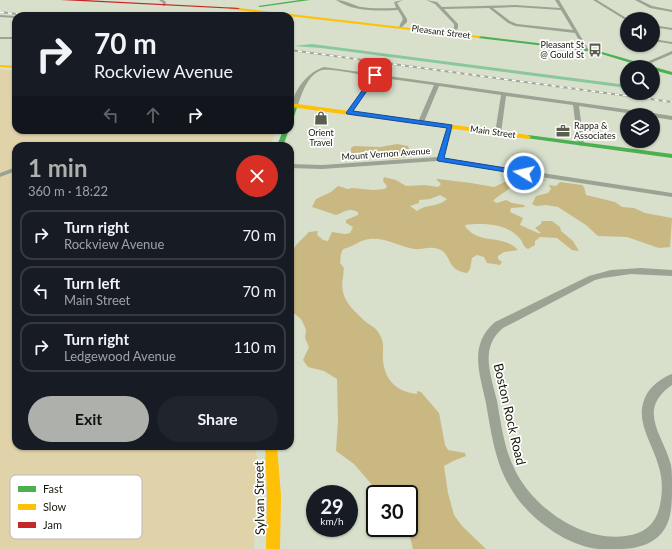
<!DOCTYPE html>
<html lang="en">
<head>
<meta charset="utf-8">
<style>
	body { margin:0; font-family:Lato,sans-serif; background:#20242c; color:#f1f3f6; height:100vh; display:flex; flex-direction:column; font-size:15px; white-space:nowrap }
	* { box-sizing:border-box; margin:0 }
	p { font-size:13px; color:#9ea1a6 }
	.icon { flex:none; width:22px; height:22px; fill:none; stroke:currentColor; stroke-width:2; stroke-linecap:round; stroke-linejoin:round }
	.map { position:relative; flex:1; overflow:hidden }
	.sheet { position:absolute; left:12px; top:142px; width:282px; height:308px; display:flex; flex-direction:column; background:#171b24; border-radius:12px; box-shadow:0 1px 3px #0004 }
	.sheet>* { flex:none }
	.hud { position:absolute; left:12px; top:12px; width:282px; height:122px; border-radius:12px; box-shadow:0 1px 3px #0004; background:#171b24; color:#f1f3f6; overflow:hidden }
	.buttons { position:absolute; left:620px; top:12px; display:grid; gap:8px }
	.buttons a { display:grid; place-items:center; width:40px; height:40px; border-radius:50%; background:#171b24; box-shadow:0 1px 3px #0004; font-size:20px }
	.speed { position:absolute; left:306px; top:485px; display:flex; gap:8px; font-size:20px; font-weight:700; text-align:center }
	.speed>* { display:grid; place-content:center; width:52px; height:52px; border-radius:50%; background:#171b24; box-shadow:0 1px 3px #0004; line-height:1 }
	.speed small { font-size:10px; font-weight:400 }
	.speed .limit { border:2px solid #111; border-radius:6px; background:#fff; color:#111 }
	.pin { position:absolute; display:grid; place-items:center; width:34px; height:34px; color:#fff; margin:-17px; border-radius:8px; box-shadow:0 2px 6px #0006 }
	.me { position:absolute; width:44px; margin:-22px; rotate:279deg; stroke-linejoin:round; filter:drop-shadow(0 0 3px #0008) }
	.turn { display:flex; align-items:center; gap:14px; height:84px; padding:0 16px; font-size:18px }
	.turn .icon { width:52px; height:52px; stroke-width:2.5 }
	.turn b { display:block; font-size:28px; line-height:34px }
	.lanes { display:flex; align-items:center; height:38px; padding:0 16px; background:#0003; justify-content:center; gap:20px; direction:ltr }
	.lanes .off { opacity:.35 }
	.round { display:grid; place-items:center; flex:none; width:42px; height:42px; border-radius:21px; background:#20242c }
	.head { display:flex; align-items:center; justify-content:space-between; height:68px; padding:0 16px }
	h1 { font-size:24px; font-weight:700; line-height:30px; color:#adb0ab }
	.primary-button { display:flex; gap:8px; margin-top:auto; padding:8px 16px }
	.primary-button a { flex:1; height:46px; border-radius:24px; background:#adb0ab; color:#111; font-size:16px; font-weight:700; line-height:46px; text-align:center }
	.primary-button a+a { background:#20242c; color:#f1f3f6 }
	ul { padding:0; list-style:none }
	li { display:flex; align-items:center; gap:12px; height:50px; margin:0 8px 6px; padding:0 8px; border:2px solid #363941; border-radius:12px }
	li div { flex:1 }
	li b { display:block; font-size:15px }
	li em { font-style:normal }
	.map>svg:first-child { display:block }
	.green { fill:#e0d3aa }
	.forest { fill:#cab883; fill-rule:evenodd }
	.water { fill:#8ac69e }
	.lines { fill:none; stroke-linecap:round; stroke-linejoin:round }
	.street { fill:#9ba395; fill-rule:evenodd }
	.fast { fill:#4caf50; fill-rule:evenodd }
	.slow { fill:#ffc107; fill-rule:evenodd }
	.jam { fill:#c62828; fill-rule:evenodd }
	.rail-casing { stroke:#a2a899; stroke-width:2 }
	.rail { stroke:#fff; stroke-width:1.5; stroke-dasharray:4; stroke-linecap:butt }
	.shaded-wall { fill:#7d7e6c }
	.route { fill:#1a73e8; stroke:#114b97 }
	.labels { text-anchor:middle; stroke-width:3.5; stroke-linejoin:round; paint-order:stroke }
	.far-street-label { font-size:9px; fill:#16190c; stroke:#fff }
	.far-poi-label { font-size:9px; fill:#16190c; stroke:#fff; text-anchor:end }
	.near-street-label { font-size:13px; fill:#16190c; stroke:#fff }
	.key { fill:#fff; stroke:#b9bab6; stroke-width:1 }
	.key-label { font-size:11px; fill:#16190c }
</style>
</head>
<body>
<div class="map">
<svg width="672" height="549" viewBox="0 0 672 549">
	<rect width="100%" height="100%" fill="#d8dfcb"/>
	<!-- green -->
	<path class="green" d="M0 69 16 71V130H277L270 146H16V446H255L257 458 254 549H0Z"/>
	<!-- forest -->
	<g class="forest">
		<path d="M397 144 408 146 410 153 408 157C401 158 392 160 386 158 375 154 374 145 360 156L359 160 356 161C351 158 351 153 351 148L354 146 380 147Z"/>
		<path d="M505 174 547 180 512 185C507 192 498 195 493 201L497 203 506 200 512 203 524 205 525 207 511 208 510 212 523 218 520 225 538 233H541L535 228 541 224 542 221H552L560 227 561 231 573 241 579 251 572 250 557 238 540 237 535 241V245L528 249 526 248C523 245 523 243 521 240 509 223 482 223 465 225V226C479 246 502 233 518 250L504 252 498 256V259L502 262 500 265 487 263 484 257 477 255 472 258 470 269 467 273C447 270 452 257 441 250 430 245 423 250 414 249 398 246 385 237 369 239 360 240 353 247 343 249L341 254 340 263 344 268C343 271 344 273 343 277 339 298 351 308 366 322 370 325 376 328 378 332 386 344 382 349 383 361 385 380 397 392 417 394V391L421 392 439 413 445 445 448 450 465 453 466 456 453 461 444 466 448 493 454 515 462 526 486 549H413L410 537 404 528H409V494H380L354 464 336 451 338 421 337 379 324 371 308 367 303 360 309 347 305 338 306 330 304 325 301 319 290 310V256L296 245 309 232 318 231 317 235 323 240 328 241 332 232 345 234 350 233 353 227 346 223V220L358 215V212C348 207 345 212 336 215L312 207 316 199 331 192 338 186 348 189 352 188 373 190 385 189 387 186 383 181 384 177 396 180 406 186 425 185 438 187 441 184 436 179H438L471 183 494 187 511 179ZM440 195 447 199C439 207 426 204 417 211L410 206 419 203V200L430 199Z"/>
		<path d="M560 182 582 185 584 187 586 195 615 202 622 207 634 208 645 213 672 218 670 247 659 248 627 237 598 236 586 225 558 207 546 205 536 206 532 204 536 196 548 193 551 189 549 185 556 186Z"/>
	</g>
	<!-- water -->
	<path class="water" d="M312 44 627 85V88L321 48 294 46Z"/>
	<g class="lines">
		<!-- street -->
		<g class="street">
			<path d="M159 0H163L166 2 165 6H163V3Z"/>
			<path d="M336 0C345 0 353 5 361 7 373 9 385 8 396 8L394 2 403 0 397 3 407 19V22L401 28H399C402 17 406 23 398 10 377 11 354 12 336 0Z"/>
			<path d="M426 0 437 2 442 7 515 5 560 8 555 0H559L588 49 584 50 575 33 515 26 508 23 489 8 444 9 458 24V28L453 34H451L454 28V24L435 4ZM515 7 561 10 573 30 517 24 510 21 493 8Z"/>
			<path d="M593 0H597L628 19 627 21Z"/>
			<path d="M635 0H640L652 6 672 10V12L650 8Z"/>
			<path d="M264 11 267 12 261 16H256Z"/>
			<path d="M0 15 16 16H17L16 18 0 17Z"/>
			<path d="M653 25 672 28V30L653 27Z"/>
			<rect x="0" y="37" width="16" height="2"/>
			<path d="M653 39 672 42V44L653 41Z"/>
			<path d="M672 51V54L644 66 640 65Z"/>
			<path d="M324 67 653 113 672 116V120L653 117V115H640L579 106 584 144 581 146 578 144 573 105 506 96 501 133 498 135 495 133 501 95 439 86 424 122 421 124 418 122 434 85 376 77 351 114 349 115 346 113 372 76C362 75 330 68 322 70 308 74 302 93 298 105L293 106C292 91 309 71 324 67Z"/>
			<path d="M450 124 453 126 444 158 672 193V197L437 161 322 169 290 168V164L322 165 438 157 447 126Z"/>
			<path d="M16 167V171L0 177V173Z"/>
			<path d="M641 268 672 270V276L631 274 603 278 595 280 503 328C479 348 491 375 497 401 501 423 504 448 514 468 533 510 591 549 638 533 649 529 656 520 659 509 663 494 663 479 658 464 651 440 632 417 648 392 654 384 663 377 672 374V385C636 410 663 434 671 465 672 471 672 479 672 486 672 509 672 531 649 543 638 548 629 549 617 549 611 549 605 549 599 549 565 546 526 516 510 487 495 462 491 432 486 403 480 374 468 345 495 322L589 276 611 270Z"/>
		</g>
		<!-- fast -->
		<g class="fast">
			<path d="M300 0H310L260 7 258 6Z"/>
			<path d="M479 36 595 50 672 72V75L653 70V67H644L595 52 478 38Z"/>
			<path d="M293 104 298 105 293 119 290 121V111Z"/>
			<path d="M283 130H289L283 146H277Z"/>
			<path d="M528 135 672 154V158L526 138 525 137Z"/>
		</g>
		<!-- slow -->
		<g class="slow">
			<path d="M230 7 479 36 481 37 479 38 229 9Z"/>
			<path d="M0 65 16 66V68L0 67Z"/>
			<path d="M290 103 528 135 531 137 528 139 290 107Z"/>
			<path d="M265 446H277L281 496 280 549H266L267 496Z"/>
		</g>
		<!-- jam -->
		<path class="jam" d="M60 0H85L240 8 238 9Z"/>
		<!-- rail casing -->
		<g class="rail-casing">
			<g id="rail">
				<path d="M0 12 34 16"/>
				<path d="M290 50 672 102"/>
			</g>
		</g>
		<!-- rail -->
		<use href="#rail" class="rail"/>
	</g>
	<!-- shaded-wall -->
	<path class="shaded-wall" d="M292 66V75L290 77V68Z"/>
	<!-- route -->
	<path class="route" d="M374 74 378 75 353 111 452 125 444 158 524 171 528 173 524 175 438 161 437 160 447 128 347 114 346 113Z"/>
	<!-- icons -->
	<defs>
		<g id="bus-bare" transform="scale(1.08)"><path d="M-5-6H5V4H4V6H2V4H-2V6H-4V4H-5ZM-3.5-4V0h7V-4ZM-3.5 1.2v1.5H-2V1.2ZM2 1.2v1.5H3.5V1.2Z" fill="#5a5e4f" stroke="#fff" stroke-width="2.5" paint-order="stroke"/></g>
		<g id="shop-bare" transform="scale(1.08)"><path d="M-5-2.5h2.3a2.7 3.5 0 0 1 5.4 0H5L5.5 6h-11ZM-1.5-2.5h3a1.5 2.3 0 0 0-3 0Z" fill="#5a5e4f" stroke="#fff" stroke-width="2.5" paint-order="stroke"/></g>
		<g id="office-bare" transform="scale(1.08)"><path d="M-6-3h4V-5.5h4V-3h4V5H-6ZM-1-4.5V-3h2v-1.5ZM-6 0V1H6V0Z" fill="#5a5e4f" stroke="#fff" stroke-width="2.5" paint-order="stroke"/></g>
	</defs>
	<g fill-rule="evenodd">
		<use href="#bus-bare" x="595" y="50"/>
		<use href="#shop-bare" x="321" y="118"/>
		<use href="#office-bare" x="563" y="131"/>
	</g>
	<g class="labels">
		<!-- far-street labels -->
		<g class="far-street-label">
			<text transform="translate(441 32) rotate(7)" y="3">Pleasant Street</text>
			<text transform="translate(493 132) rotate(8)" y="3">Main Street</text>
			<text transform="translate(386 154) rotate(-4)" y="3">Mount Vernon Avenue</text>
		</g>
		<!-- far-poi labels -->
		<g class="far-poi-label">
			<text x="584" y="48">Pleasant St<tspan x="584" dy="10">@ Gould St</tspan></text>
			<text x="574" y="129" text-anchor="start">Rappa &amp;<tspan x="574" dy="10">Associates</tspan></text>
			<text x="321" y="136" text-anchor="middle">Orient<tspan x="321" dy="10">Travel</tspan></text>
		</g>
		<!-- near-street labels -->
		<g class="near-street-label">
			<text transform="translate(510 414) rotate(77)" y="5">Boston Rock Road</text>
			<text transform="translate(259 498) rotate(-91)" y="5">Sylvan Street</text>
		</g>
	</g>
	<!-- legend -->
	<rect x="10" y="475" width="132" height="64" rx="6" class="key"/>
	<rect x="18" y="486" width="18" height="6" fill="#4caf50"/>
	<rect x="18" y="504" width="18" height="6" fill="#ffc107"/>
	<rect x="18" y="522" width="18" height="6" fill="#c62828"/>
	<g class="key-label">
		<text x="43" y="493">Fast</text>
		<text x="43" y="511">Slow</text>
		<text x="43" y="529">Jam</text>
	</g>
</svg>
<div class="buttons">
<a><svg class="icon" aria-label="sound" viewBox="0 0 24 24"><path d="M4 9h4l5-4v14l-5-4H4zM17 9q2 3 0 6"/></svg></a>
<a><svg class="icon" aria-label="search" viewBox="0 0 24 24"><circle cx="10" cy="10" r="6"/><path d="M15 15l6 6"/></svg></a>
<a><svg class="icon" aria-label="layers" viewBox="0 0 24 24"><path d="M12 4l9 5-9 5-9-5zM3 14l9 5 9-5"/></svg></a>
</div>
<div class="speed"><div>29<small>km/h</small></div><div class="limit">30</div></div>
<div class="pin" style="left:375px;top:75px;background:#d93025"><svg class="icon" aria-label="arrive" viewBox="0 0 24 24"><path d="M6 21V4h12l-3 4 3 4H6"/></svg></div>
<svg class="me" style="left:524px;top:173px" viewBox="-20 -20 40 40"><circle r="17" fill="#1a73e8" stroke="#fff" stroke-width="3"/><path d="M0-11L8 9 0 5-8 9z" fill="#fff"/></svg>
<div class="hud">
<div class="turn"><svg class="icon" aria-label="right" viewBox="0 0 24 24"><path d="M7 20v-9h11M14 6l5 5-5 5"/></svg><div><b>70 m</b>Rockview Avenue</div></div>
<div class="lanes"><svg class="icon off" aria-label="left" viewBox="0 0 24 24"><path d="M17 20v-9H6M10 6l-5 5 5 5"/></svg><svg class="icon off" aria-label="ahead" viewBox="0 0 24 24"><path d="M12 20V5M6 11l6-6 6 6"/></svg><svg class="icon" aria-label="right" viewBox="0 0 24 24"><path d="M7 20v-9h11M14 6l5 5-5 5"/></svg></div>
</div>
<section class="sheet">
<div class="head"><div><h1>1 min</h1><p>360 m · 18:22</p></div><a class="round" style="background:#d93025;color:#fff"><svg class="icon" aria-label="close" viewBox="0 0 24 24"><path d="M6 6l12 12M18 6L6 18"/></svg></a></div>
<ul>
<li><svg class="icon" aria-label="right" viewBox="0 0 24 24"><path d="M7 20v-9h11M14 6l5 5-5 5"/></svg><div><b>Turn right</b><p>Rockview Avenue</p></div><em>70 m</em></li>
<li><svg class="icon" aria-label="left" viewBox="0 0 24 24"><path d="M17 20v-9H6M10 6l-5 5 5 5"/></svg><div><b>Turn left</b><p>Main Street</p></div><em>70 m</em></li>
<li><svg class="icon" aria-label="right" viewBox="0 0 24 24"><path d="M7 20v-9h11M14 6l5 5-5 5"/></svg><div><b>Turn right</b><p>Ledgewood Avenue</p></div><em>110 m</em></li>
</ul>
<div class="primary-button"><a>Exit</a><a>Share</a></div>
</section>
</div>
</body>
</html>
